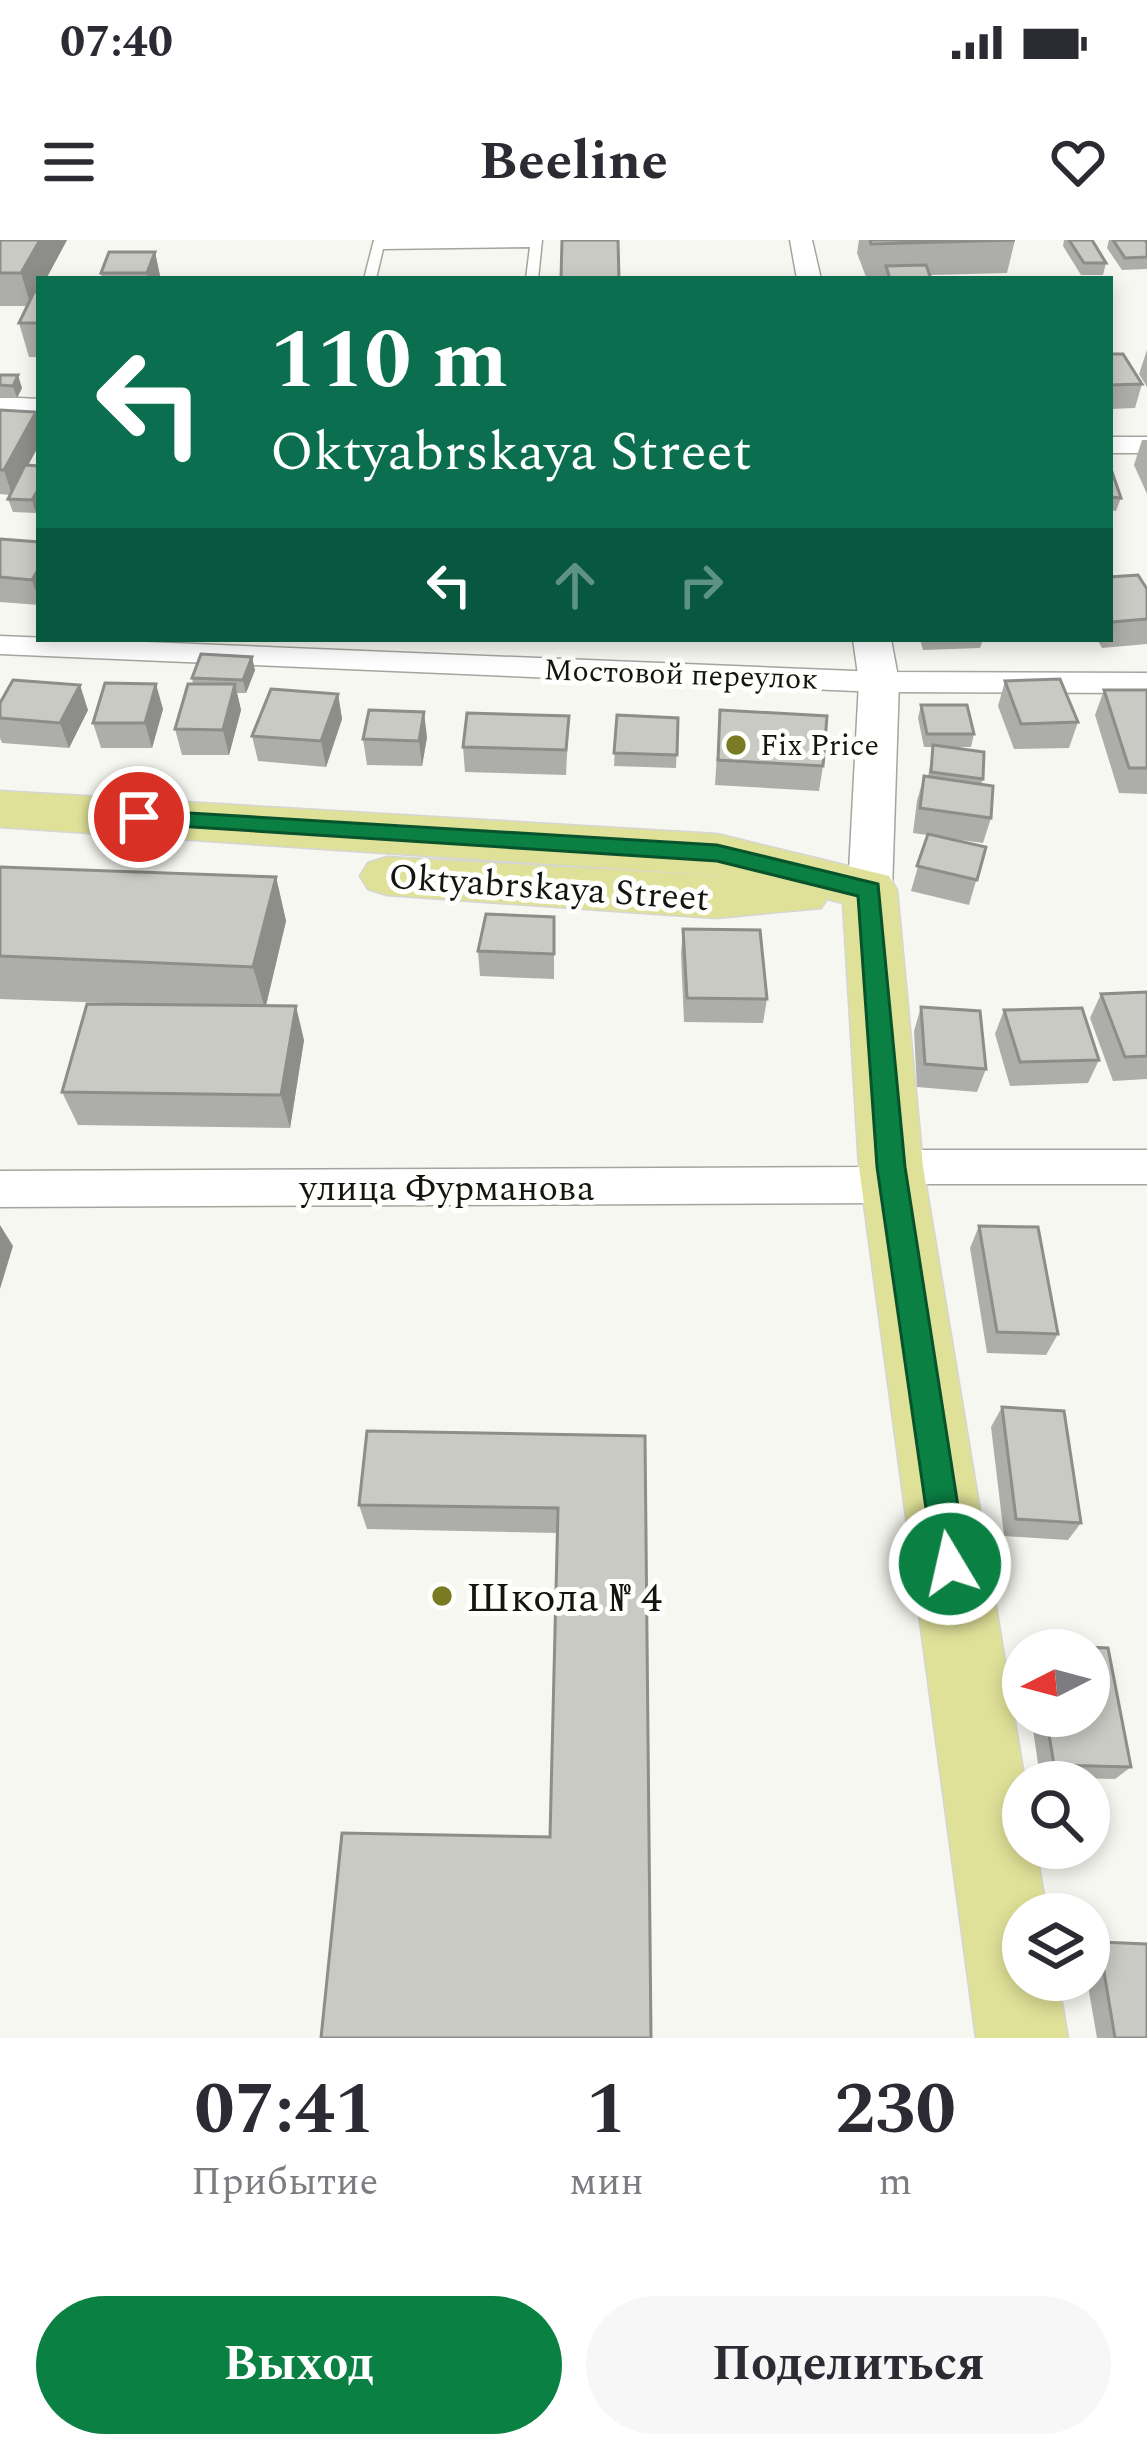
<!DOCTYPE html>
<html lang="ru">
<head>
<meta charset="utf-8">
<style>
	body { margin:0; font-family:Spectral,serif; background:#f7f7f7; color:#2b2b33; height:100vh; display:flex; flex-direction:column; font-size:45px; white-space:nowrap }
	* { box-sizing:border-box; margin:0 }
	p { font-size:39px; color:#7c7c81 }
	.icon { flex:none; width:66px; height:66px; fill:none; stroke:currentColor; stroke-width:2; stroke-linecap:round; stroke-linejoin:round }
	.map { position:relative; height:1798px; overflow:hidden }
	.side { display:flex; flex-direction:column; background:#fff; flex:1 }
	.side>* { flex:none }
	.guide { position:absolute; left:36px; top:36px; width:1077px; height:366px; border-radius:0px; box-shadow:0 6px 18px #0003; background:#0b6e4f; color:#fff; overflow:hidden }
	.needle { width:78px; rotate:264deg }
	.fabs { position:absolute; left:1002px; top:1389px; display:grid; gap:24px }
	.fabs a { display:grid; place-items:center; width:108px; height:108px; border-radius:50%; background:#fff; box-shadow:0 6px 18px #0003; font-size:60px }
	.pin { position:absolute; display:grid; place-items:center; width:102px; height:102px; color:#fff; margin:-51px; border:6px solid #fff; border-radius:50%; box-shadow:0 3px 12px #0007 }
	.me { position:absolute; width:132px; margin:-66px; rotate:351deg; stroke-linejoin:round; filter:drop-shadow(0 0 9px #0008) }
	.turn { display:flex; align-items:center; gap:42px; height:252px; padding:0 36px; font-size:54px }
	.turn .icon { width:156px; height:156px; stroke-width:2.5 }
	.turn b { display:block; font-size:84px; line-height:102px }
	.lanes { display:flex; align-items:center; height:114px; padding:0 36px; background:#0003; justify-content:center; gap:60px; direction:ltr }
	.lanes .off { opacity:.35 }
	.eta { display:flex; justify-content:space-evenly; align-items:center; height:204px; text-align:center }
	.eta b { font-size:72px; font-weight:700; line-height:84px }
	.cta { display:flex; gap:24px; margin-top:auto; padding:24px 36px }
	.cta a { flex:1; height:138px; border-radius:72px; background:#0b8043; color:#fff; font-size:48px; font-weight:700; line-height:138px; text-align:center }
	.cta a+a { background:#f7f7f7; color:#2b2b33 }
	.status { display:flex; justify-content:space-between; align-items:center; height:84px; padding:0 60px; background:#fff; direction:ltr }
	.status svg { height:33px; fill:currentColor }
	header { display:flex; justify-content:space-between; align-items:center; height:156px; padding:0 36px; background:#fff; font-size:54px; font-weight:700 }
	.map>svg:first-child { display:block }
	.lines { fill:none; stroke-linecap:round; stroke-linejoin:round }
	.service-casing { stroke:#a5a59f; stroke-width:3 }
	.minor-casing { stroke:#a5a59f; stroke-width:3 }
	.tertiary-casing { stroke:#a5a59f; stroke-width:3 }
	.primary-casing { stroke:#d5d5d4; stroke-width:3 }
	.service { fill:#fff; fill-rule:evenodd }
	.minor { fill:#fff; fill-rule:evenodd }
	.tertiary { fill:#fff; fill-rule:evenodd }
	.primary { fill:#e0e198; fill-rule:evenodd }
	.wall { fill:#adaea9 }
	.shaded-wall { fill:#8d8d89 }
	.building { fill:#c9cac4; stroke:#8d8d89; stroke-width:3 }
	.route { fill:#0b8043; stroke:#07532c; stroke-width:3 }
	.poi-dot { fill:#7a7a22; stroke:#fffffe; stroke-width:4.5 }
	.labels { text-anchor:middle; stroke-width:10; stroke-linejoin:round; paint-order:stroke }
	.far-street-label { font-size:30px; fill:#141412; stroke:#fffffe }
	.far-poi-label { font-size:30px; fill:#141412; stroke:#fffffe; text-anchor:start }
	.street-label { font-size:36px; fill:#141412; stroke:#fffffe }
	.near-poi-label { font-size:42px; fill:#141412; stroke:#fffffe; text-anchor:start }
</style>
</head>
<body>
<div class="status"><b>07:40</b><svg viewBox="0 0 49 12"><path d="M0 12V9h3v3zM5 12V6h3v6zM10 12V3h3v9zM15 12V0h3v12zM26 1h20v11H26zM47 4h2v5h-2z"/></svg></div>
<header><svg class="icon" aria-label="menu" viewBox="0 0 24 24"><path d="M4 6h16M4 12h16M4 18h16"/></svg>Beeline<svg class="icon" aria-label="heart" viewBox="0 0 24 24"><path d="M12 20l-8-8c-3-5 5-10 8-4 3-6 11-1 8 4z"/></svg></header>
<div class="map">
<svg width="1147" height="1798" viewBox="0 0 1147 1798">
	<rect width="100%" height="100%" fill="#f7f7f1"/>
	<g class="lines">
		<!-- service casing -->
		<g class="service-casing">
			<path id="service" d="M374 0H542L538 39H526L530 7 383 9 376 39H364Z"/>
		</g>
		<!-- minor casing -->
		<g class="minor-casing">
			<g id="minor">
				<path d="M790 0H812L821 39H797Z"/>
				<rect x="1110" y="197" width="37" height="16"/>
				<path d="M0 396 879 432 1147 433V453L879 452 0 414Z"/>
				<path d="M891 910H1147V944H914L908 958 893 963 0 967V931L870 927 876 915Z"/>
			</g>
		</g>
		<!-- tertiary casing -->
		<g class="tertiary-casing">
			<g id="tertiary">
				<path d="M0 157 39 159V179L0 177Z"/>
				<path d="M853 399H891L899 442 892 650 886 661 870 666 854 661 848 650 859 442Z"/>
			</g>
		</g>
		<!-- primary casing -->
		<g class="primary-casing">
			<path id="primary" d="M0 551 717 594 889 636 897 650 923 927 1025 1542 1023 1608H1036L1047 1674H1023V1740H1058L1068 1798H976L859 927 843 663 827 659 821 668 715 678 387 655 368 649 360 636 368 623 387 617 740 637 0 587Z"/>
		</g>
		<!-- service -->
		<use href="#service" class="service"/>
		<!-- minor -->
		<use href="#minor" class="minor"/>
		<!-- tertiary -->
		<use href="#tertiary" class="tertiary"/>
		<!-- primary -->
		<use href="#primary" class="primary"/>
	</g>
	<!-- wall -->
	<g class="wall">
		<path d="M0 0H67L46 39H39V117H29L19 83 27 66H0Z"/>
		<path d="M859 0H1015L1007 33 930 35 931 39H883L884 37H866L857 13Z"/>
		<path d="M1064 0H1092L1106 23 1103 35H1081L1063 6Z"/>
		<path d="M1109 0H1145L1147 3V29L1122 30 1107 8Z"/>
		<path d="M155 12 160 36 159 39H102L101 33Z"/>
		<path d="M1147 110V147L1139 134Z"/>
		<path d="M1110 114 1142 144 1135 168 1110 169Z"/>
		<path d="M0 135 22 148 17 158H0Z"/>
		<path d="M0 170 39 181V205L28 225 36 273 13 272 8 259 10 255 0 254Z"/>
		<path d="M1142 200H1147V254L1134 225Z"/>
		<path d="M1110 226 1121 258 1116 271 1110 270Z"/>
		<path d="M0 299 39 302V365L0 362Z"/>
		<path d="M1110 337 1147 349V404L1102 408 1097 399H1110Z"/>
		<path d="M920 399H983L980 408 923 410Z"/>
		<path d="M1010 399H1052L1011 402Z"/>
		<path d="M255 430 246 453H237L241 470 229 515H182L175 489 193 444 192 438Z"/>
		<path d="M1005 441 1078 482 1069 508 1014 509 998 466Z"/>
		<path d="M1104 450H1147V554L1119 553 1095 475Z"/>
		<path d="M338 454 342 479 326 527 258 521 252 496Z"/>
		<path d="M0 463 88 470 69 508 2 503 0 498Z"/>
		<path d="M921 465 974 494 971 507H947L983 539 981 545 991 578 983 603 947 598 986 607 969 665 911 651 927 595 913 593 917 561 924 536 928 537 933 507H924L918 478Z"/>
		<path d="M163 469 152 508H101L93 483Z"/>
		<path d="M720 470 823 526 819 551 715 545Z"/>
		<path d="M617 475 678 478 676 528 614 526Z"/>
		<path d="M569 476 566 535 465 532 463 507Z"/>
		<path d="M427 497 422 526 367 525 363 499Z"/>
		<path d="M0 627 276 637 286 681 266 766 304 800 290 888 78 885 62 852 139 764 0 759Z"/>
		<path d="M554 677V739L480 736 478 711Z"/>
		<path d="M683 689 767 759 763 783 684 782 681 714Z"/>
		<path d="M1147 752V839L1113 841 1090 778 1101 754Z"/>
		<path d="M921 767 986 829 977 852 917 847 914 791Z"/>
		<path d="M1004 770 1099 820 1088 843 1010 846 995 794Z"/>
		<path d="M979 986 1058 1094 1046 1115 987 1113 970 1008Z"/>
		<path d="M1002 1167 1081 1283 1068 1300 1004 1296 991 1187Z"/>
		<path d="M645 1196 550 1597 558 1293 367 1289 359 1265Z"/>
		<path d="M1035 1405 1108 1408 1131 1527 1115 1539 1040 1537 1031 1476H1089V1410H1030Z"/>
		<path d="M1099 1702 1147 1798H1097L1087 1740H1089V1706Z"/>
	</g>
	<!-- shaded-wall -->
	<g class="shaded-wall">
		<path d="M40 0H67L46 39H39V52L31 66 21 33Z"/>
		<path d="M155 12 160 36 159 39H148L147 33Z"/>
		<path d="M18 135 22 148 17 158 13 146Z"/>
		<path d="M36 172 39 181V205L12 255 4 230Z"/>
		<path d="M39 248V268L36 273 32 260Z"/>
		<path d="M39 328V360L32 340Z"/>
		<path d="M252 417 255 430 246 453 243 440Z"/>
		<path d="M156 444 163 469 152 508 145 483Z"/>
		<path d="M235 444 241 470 229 515 223 490Z"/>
		<path d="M80 445 88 470 69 508 60 483Z"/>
		<path d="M338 454 342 479 326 527 321 501Z"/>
		<path d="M424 472 427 497 422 526 419 501Z"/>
		<path d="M276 637 286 681 265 769 253 727Z"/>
		<path d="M296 766 304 800 290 888 281 855Z"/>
		<path d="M0 985 13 1006 0 1049Z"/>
	</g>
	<!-- building -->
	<g class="building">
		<path d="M0 0H40L21 33H0Z"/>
		<path d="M562 0H618L619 39H561Z"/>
		<path d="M870 0H1015L871 4Z"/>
		<path d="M1069 0H1092L1106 23H1084Z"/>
		<path d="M1113 0H1145L1147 3V17L1125 18Z"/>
		<path d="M109 12H155L147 33H101Z"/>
		<path d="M926 25 931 39H890L886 26Z"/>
		<path d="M34 52H39V83H19Z"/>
		<path d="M1110 114H1123L1142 144 1110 145Z"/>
		<path d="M0 135H18L13 146 0 145Z"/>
		<path d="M0 170 36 172 4 230H0Z"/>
		<path d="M25 225 39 226V248L32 260 8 259Z"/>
		<path d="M1110 226 1121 258 1110 257Z"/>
		<path d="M0 299 39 302V328L32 340 0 337Z"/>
		<path d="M1138 335 1147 349V379L1111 382 1110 337Z"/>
		<path d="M201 414 252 417 243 440 192 438Z"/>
		<path d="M1060 439 1078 482 1021 484 1005 441Z"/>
		<path d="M13 440 80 445 60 483 0 478V463Z"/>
		<path d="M105 443 156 444 145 483H93Z"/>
		<path d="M188 444H235L223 490 175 489Z"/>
		<path d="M271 449 338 454 321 501 252 496Z"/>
		<path d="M1104 450H1147V528H1129Z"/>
		<path d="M921 465H967L974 494H927Z"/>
		<path d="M369 470 424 472 419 501 363 499Z"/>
		<path d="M720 470 827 476 823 526 718 520Z"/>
		<path d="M467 473 569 476 566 510 463 507Z"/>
		<path d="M617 475 678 478 677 515 614 513Z"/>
		<path d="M933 505 984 512 983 539 931 532Z"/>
		<path d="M924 536 993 546 991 578 920 568Z"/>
		<path d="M928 594 986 607 977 640 917 626Z"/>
		<path d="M0 627 276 637 253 727 0 716Z"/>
		<path d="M486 674 554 677V714L478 711Z"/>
		<path d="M683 689 760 690 767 759 687 758Z"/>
		<path d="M1147 752V816L1125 817 1101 754Z"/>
		<path d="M87 764 296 766 281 855 62 852Z"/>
		<path d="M921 767 980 771 986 829 925 824Z"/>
		<path d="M1082 768 1099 820 1020 822 1004 770Z"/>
		<path d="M979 986 1038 987 1058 1094 997 1092Z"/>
		<path d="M1002 1167 1064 1171 1081 1283 1016 1279Z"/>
		<path d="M367 1191 645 1196 651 1798H321L342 1593 550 1597 558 1268 359 1265Z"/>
		<path d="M1035 1405 1108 1408 1131 1527 1054 1525 1046 1476H1089V1410H1035Z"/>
		<path d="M1099 1702 1147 1704V1798H1115Z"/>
	</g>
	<!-- route -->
	<path class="route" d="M139 570 717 605 878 644 905 927 967 1324 962 1335 950 1340 939 1335 934 1324 877 927 858 656 717 621 131 583V572Z"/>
	<!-- markers -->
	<g class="poi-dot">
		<circle cx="736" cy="505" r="12"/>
		<circle cx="442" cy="1356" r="12"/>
	</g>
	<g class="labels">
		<!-- far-street labels -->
		<g class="far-street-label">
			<text transform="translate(681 434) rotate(2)" y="10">Мостовой переулок</text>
		</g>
		<!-- far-poi labels -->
		<g class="far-poi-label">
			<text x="760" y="515">Fix Price</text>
		</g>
		<!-- street labels -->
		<g class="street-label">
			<text transform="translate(549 646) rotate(4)" y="13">Oktyabrskaya Street</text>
			<text x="447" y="960">улица Фурманова</text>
		</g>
		<!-- near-poi labels -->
		<g class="near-poi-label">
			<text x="466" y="1371">Школа № 4</text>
		</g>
	</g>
</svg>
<div class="fabs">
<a><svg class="needle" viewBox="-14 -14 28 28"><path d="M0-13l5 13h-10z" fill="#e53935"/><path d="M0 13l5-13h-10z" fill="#7c7c81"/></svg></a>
<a><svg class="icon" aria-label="search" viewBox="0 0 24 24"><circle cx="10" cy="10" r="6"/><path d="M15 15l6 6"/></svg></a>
<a><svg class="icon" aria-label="layers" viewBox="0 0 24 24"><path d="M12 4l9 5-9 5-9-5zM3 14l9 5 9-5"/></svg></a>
</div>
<div class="pin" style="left:139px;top:577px;background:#d93025"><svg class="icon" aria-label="arrive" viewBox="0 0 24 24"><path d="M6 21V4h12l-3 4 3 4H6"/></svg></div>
<svg class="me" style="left:950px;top:1324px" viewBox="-20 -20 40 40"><circle r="17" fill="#0b8043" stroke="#fff" stroke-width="3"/><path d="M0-11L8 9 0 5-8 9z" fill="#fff"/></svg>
<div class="guide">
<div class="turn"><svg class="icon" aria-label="left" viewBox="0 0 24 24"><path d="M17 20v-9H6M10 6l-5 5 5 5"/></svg><div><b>110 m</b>Oktyabrskaya Street</div></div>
<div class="lanes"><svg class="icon" aria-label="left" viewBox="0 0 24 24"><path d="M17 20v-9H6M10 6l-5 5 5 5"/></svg><svg class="icon off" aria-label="ahead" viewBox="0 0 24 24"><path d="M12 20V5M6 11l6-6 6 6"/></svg><svg class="icon off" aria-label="right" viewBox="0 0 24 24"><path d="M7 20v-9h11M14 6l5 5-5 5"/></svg></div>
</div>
</div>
<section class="side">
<div class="eta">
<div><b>07:41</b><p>Прибытие</p></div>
<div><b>1</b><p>мин</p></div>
<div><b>230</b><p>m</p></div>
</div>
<div class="cta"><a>Выход</a><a>Поделиться</a></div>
</section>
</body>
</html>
